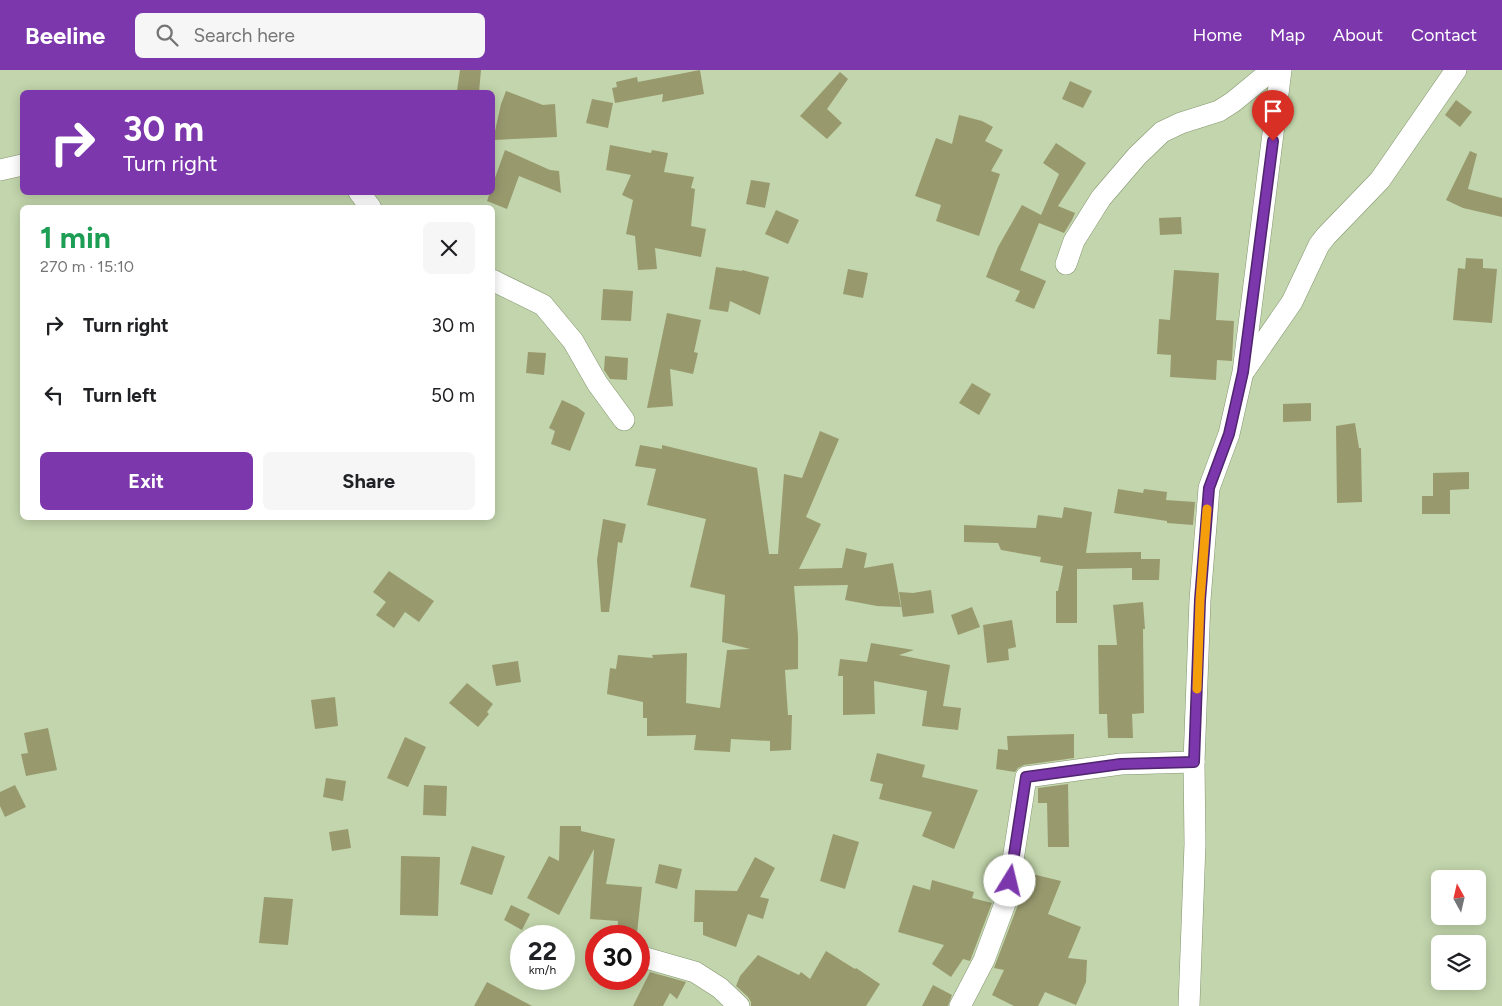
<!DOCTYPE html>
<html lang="en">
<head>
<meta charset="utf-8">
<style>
	body { margin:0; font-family:Figtree,sans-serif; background:#f6f6f6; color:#202124; height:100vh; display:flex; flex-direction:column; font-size:19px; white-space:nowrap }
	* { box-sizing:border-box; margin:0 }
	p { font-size:16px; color:#757577 }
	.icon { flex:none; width:28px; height:28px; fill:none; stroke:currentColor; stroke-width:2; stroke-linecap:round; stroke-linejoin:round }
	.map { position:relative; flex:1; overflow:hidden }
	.details { position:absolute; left:20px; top:135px; width:475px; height:315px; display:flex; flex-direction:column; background:#fff; border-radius:8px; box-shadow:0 2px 12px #0003 }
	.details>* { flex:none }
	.banner { position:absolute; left:20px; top:20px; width:475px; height:105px; border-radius:8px; box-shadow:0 2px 12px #0003; background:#7b37ab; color:#fff; overflow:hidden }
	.needle { width:32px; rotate:352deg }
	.tools { position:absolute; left:1431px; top:800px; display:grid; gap:10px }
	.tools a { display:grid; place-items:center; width:55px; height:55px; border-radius:8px; background:#fff; box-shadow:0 2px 12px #0003; font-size:25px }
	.speed { position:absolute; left:510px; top:855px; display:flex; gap:10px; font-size:25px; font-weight:700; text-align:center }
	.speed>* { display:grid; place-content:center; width:65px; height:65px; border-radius:50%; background:#fff; box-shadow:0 2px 12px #0003; line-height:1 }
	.speed small { font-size:12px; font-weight:400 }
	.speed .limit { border:8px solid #d22; background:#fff; color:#111 }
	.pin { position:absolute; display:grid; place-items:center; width:42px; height:42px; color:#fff; margin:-51px -21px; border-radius:50% 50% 50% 0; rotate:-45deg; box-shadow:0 0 5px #0007 }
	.pin .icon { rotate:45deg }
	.me { position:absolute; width:55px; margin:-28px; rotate:9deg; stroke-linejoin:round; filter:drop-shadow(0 0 4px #0008) }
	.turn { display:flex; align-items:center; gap:18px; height:105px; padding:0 20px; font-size:22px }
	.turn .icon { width:65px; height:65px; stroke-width:2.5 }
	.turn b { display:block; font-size:35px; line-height:42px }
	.round { display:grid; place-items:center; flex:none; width:52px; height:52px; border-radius:8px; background:#f6f6f6 }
	.head { display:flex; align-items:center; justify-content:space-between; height:85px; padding:0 20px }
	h1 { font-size:30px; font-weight:700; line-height:38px; color:#1e9e55 }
	.cta { display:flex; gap:10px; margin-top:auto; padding:10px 20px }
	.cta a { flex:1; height:58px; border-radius:8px; background:#7b37ab; color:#fff; font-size:20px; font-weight:700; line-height:58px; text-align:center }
	.cta a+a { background:#f6f6f6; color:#202124 }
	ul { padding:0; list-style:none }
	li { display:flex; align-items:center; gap:15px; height:70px; padding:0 20px }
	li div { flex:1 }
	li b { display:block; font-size:19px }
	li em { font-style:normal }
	header { display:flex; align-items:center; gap:30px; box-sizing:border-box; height:70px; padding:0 25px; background:#7b37ab; color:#fff }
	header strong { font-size:24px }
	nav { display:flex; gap:28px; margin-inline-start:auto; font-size:18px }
	.search { width:350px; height:45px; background:#f6f6f6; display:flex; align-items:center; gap:12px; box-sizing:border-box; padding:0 18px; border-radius:8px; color:#757577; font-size:19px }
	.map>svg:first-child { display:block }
	.building { fill:#99996e }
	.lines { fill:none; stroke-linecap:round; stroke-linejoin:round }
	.minor-casing { stroke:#83956e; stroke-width:22 }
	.minor { stroke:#fff; stroke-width:21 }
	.route-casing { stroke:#50246f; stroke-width:12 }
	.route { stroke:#7b37ab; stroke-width:9 }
	.slow { stroke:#f59e0b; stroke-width:9 }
</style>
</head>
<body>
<header>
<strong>Beeline</strong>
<div class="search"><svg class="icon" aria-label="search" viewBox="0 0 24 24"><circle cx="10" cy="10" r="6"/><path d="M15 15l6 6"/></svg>Search here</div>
<nav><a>Home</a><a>Map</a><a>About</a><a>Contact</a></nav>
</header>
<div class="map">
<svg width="1502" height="936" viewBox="0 0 1502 936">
	<rect width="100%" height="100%" fill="#c2d5ac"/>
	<!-- building -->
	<g class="building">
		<path d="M460 0H481L479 22 457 21Z"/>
		<path d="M700 0 704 24 662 32 663 24 615 33 612 18 617 17 616 12 637 7 638 12Z"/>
		<path d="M840 2 848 9 827 39 842 53 827 69 800 46Z"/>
		<path d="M1070 11 1092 21 1083 38 1062 29Z"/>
		<path d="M506 21 543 35 555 34 557 67 493 70 501 34Z"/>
		<path d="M592 29 613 33 608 58 586 53Z"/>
		<path d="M1456 30 1472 42 1460 57 1445 45Z"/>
		<path d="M959 45 982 51 993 57 985 71 1003 80 991 101 1000 104 979 166 936 151 941 135 915 126 936 68 952 74Z"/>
		<path d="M1056 73 1086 93 1058 136 1075 143 1072 150 1064 163 1039 153 1020 200 1046 211 1034 239 1015 231 1020 221 986 207 998 177 1022 135 1041 145 1059 104 1043 93Z"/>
		<path d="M610 75 651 83 652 80 668 83 664 102 694 107 691 118 695 119 691 156 706 159 701 187 655 178 657 199 638 200 635 166 626 164 633 130 622 125 631 105 606 100Z"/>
		<path d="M505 80 550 100 559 101 561 123 519 106 507 139 487 131 490 122H492V116Z"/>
		<path d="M1470 81 1477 84 1468 119 1502 128V147L1463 138 1446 130Z"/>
		<path d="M751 110 770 113 765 138 746 134Z"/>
		<path d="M776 140 799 150 788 174 765 164Z"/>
		<path d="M1181 147 1182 164 1160 165 1159 148Z"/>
		<path d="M1466 188 1483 189V198L1497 199 1492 253 1453 250 1458 198 1465 199Z"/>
		<path d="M716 197 742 201V200L769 207 760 245 730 231 728 242 709 239Z"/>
		<path d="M848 199 868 203 863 228 843 224Z"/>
		<path d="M1174 200 1219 203 1216 250 1234 251 1232 291 1217 290 1216 310 1170 307 1171 285 1157 284 1159 249 1170 250Z"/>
		<path d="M603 219 633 221 631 251 601 250Z"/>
		<path d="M667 243 701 250 694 282 698 283 693 304 670 299 673 336 647 338Z"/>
		<path d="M528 282 546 283 544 305 526 303Z"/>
		<path d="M605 286 628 288 627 310 610 309 604 300Z"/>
		<path d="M972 313 991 324 979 345 959 333Z"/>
		<path d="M562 330 577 337 585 343 570 381 551 374 555 361 549 358Z"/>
		<path d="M1311 333V351L1283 352V334Z"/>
		<path d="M1355 353 1359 378H1361L1362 432 1337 433 1336 356Z"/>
		<path d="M820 361 839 369 806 447 821 454 799 499 842 498 846 478 867 483 864 498 893 493 901 537 877 536 845 530 848 515 794 516 798 566V599L785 600 788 645H792L791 680 770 681V671L731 669 730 682 694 680 696 665 647 666V648H643V632L607 624 610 598 616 599 618 585 653 588 652 585 687 583 686 633 720 638 727 580 750 579 722 572 725 525 690 517 706 449 647 435 656 399 635 396 640 375 662 379V375L757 398 769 484H778L784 404 802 408Z"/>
		<path d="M1469 402V419L1450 420V444H1422V426H1433V403Z"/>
		<path d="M1118 419 1143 423 1144 419 1167 422 1166 430 1195 432 1193 455 1167 453V451L1114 443Z"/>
		<path d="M1064 437 1092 442 1086 483 1141 482V489H1160L1159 510H1132V498L1077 499V553H1056V521H1058L1063 496 1040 492 1041 487 1001 480 998 473 964 472V455L1036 458 1038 445 1062 448Z"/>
		<path d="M603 449 626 454 622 473 618 472 609 542H601L597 490Z"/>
		<path d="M389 501 434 531 419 552 405 542 394 558 376 545 386 532 373 522Z"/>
		<path d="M931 520 934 543 903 547 899 522 913 523Z"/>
		<path d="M1143 532 1145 559H1143L1144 643 1132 644 1133 668H1108L1107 644H1099L1098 575H1117L1113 535Z"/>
		<path d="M972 537 980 557 958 565 951 545Z"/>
		<path d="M1012 550 1016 577 1008 579 1009 590 987 593 983 555Z"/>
		<path d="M871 573 914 580 899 585 950 595 943 636 961 638 958 660 922 656 927 621 874 611 875 644 843 645V606H838L840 589 867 592Z"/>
		<path d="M518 591 521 612 496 616 492 595Z"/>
		<path d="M467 613 493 634 487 642 489 644 478 657 449 633Z"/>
		<path d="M335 627 338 656 315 659 311 630Z"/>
		<path d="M48 658 57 700 26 706 21 684 28 683 24 663Z"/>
		<path d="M1074 664V688L1024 695 1018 698 1015 702 996 699 998 679 1008 680 1007 666Z"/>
		<path d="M405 667 426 677 408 717 387 708Z"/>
		<path d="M877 683 925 695 922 707 978 720 954 779 922 766 932 742 879 729 883 714 870 711Z"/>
		<path d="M326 708 346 711 343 731 323 727Z"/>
		<path d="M1068 714 1069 777H1048L1047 733H1038V718Z"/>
		<path d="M15 715 26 737 5 747 0 736V722Z"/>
		<path d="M424 715 447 716 446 746 423 745Z"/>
		<path d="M560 756H581V761L615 769 606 814 642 817 637 863 617 861 618 851 590 849 594 779 559 845 527 828 549 786 559 791Z"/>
		<path d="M348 759 351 778 332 781 329 762Z"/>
		<path d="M833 764 859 772 845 819 820 811Z"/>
		<path d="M472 776 505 786 492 825 460 814Z"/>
		<path d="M401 786 440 787 438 846 400 845Z"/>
		<path d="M755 787 775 798 760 827 769 829 763 849 748 844 736 877 703 865V852H694L695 820 737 821Z"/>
		<path d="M659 794 682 799 677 819 655 813Z"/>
		<path d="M1024 802 1061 811 1048 844 1081 857 1068 888 1087 890 1086 912 1076 935 1045 922 1038 936H1014L992 925 1004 900 994 898 1019 832Z"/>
		<path d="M932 810 974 822 972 828 992 833 970 891 963 889 951 907 932 894 944 875 898 862 913 815 930 820Z"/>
		<path d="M264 827 293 829 288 875 259 873Z"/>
		<path d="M511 835 530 844 522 860 504 850Z"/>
		<path d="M826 881 855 899 856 898 880 914 866 936H751V932L748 927 736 916 740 906 758 885 799 905 801 902 810 909Z"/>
		<path d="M650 902 686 912 677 929 670 923 663 936H633Z"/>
		<path d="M487 912 532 936H474Z"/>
		<path d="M933 915 952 925 948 936H922Z"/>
	</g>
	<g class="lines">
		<!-- minor casing -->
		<g class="minor-casing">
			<g id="minor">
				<path d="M0 100 22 95"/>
				<path d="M359 122 371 138"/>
				<path d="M1066 194 1074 171 1101 128 1137 86 1162 62 1181 53 1219 41 1233 32 1272 0"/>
				<path d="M492 210 543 235 573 271 597 313 624 350"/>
				<path d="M1245 300 1292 232 1319 175 1326 166 1380 110 1456 0"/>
				<path d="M639 886 695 902 720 918 739 936"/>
				<path d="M960 936 984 890 1007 828 1026 707 1121 694 1194 692"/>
				<path d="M1189 936 1195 774 1194 692 1200 530 1209 418 1229 364 1243 302 1281 0"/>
			</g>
		</g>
		<!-- minor -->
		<use href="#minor" class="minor"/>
	</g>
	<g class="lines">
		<!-- route casing -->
		<g class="route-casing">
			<path id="route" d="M1010 811 1026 707 1121 694 1194 692 1200 530 1209 418 1229 364 1243 302 1273 71"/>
		</g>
		<!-- route -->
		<use href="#route" class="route"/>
		<!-- slow -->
		<path class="slow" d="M1197 619 1200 530 1207 439"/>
	</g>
</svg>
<div class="tools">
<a><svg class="needle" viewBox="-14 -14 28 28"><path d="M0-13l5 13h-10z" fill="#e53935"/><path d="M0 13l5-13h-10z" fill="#757577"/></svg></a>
<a><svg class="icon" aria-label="layers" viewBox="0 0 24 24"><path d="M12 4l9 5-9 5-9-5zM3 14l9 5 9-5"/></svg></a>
</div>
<div class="speed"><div>22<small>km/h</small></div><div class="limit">30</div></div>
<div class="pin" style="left:1273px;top:71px;background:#d93025"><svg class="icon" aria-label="arrive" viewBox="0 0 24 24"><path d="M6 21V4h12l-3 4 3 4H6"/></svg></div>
<svg class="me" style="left:1010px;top:811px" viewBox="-20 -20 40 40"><circle r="19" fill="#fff"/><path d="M0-13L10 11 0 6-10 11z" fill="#7b37ab"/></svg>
<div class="banner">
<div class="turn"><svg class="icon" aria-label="right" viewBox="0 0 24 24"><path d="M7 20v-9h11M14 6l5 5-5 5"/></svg><div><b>30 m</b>Turn right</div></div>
</div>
<section class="details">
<div class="head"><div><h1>1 min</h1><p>270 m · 15:10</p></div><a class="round"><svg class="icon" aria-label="close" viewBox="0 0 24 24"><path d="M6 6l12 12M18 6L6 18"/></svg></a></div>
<ul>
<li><svg class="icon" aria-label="right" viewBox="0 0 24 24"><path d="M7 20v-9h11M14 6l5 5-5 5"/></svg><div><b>Turn right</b></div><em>30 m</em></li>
<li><svg class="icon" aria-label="left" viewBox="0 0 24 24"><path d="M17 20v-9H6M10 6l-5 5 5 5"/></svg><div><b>Turn left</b></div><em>50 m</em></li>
</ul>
<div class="cta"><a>Exit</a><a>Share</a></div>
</section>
</div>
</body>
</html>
